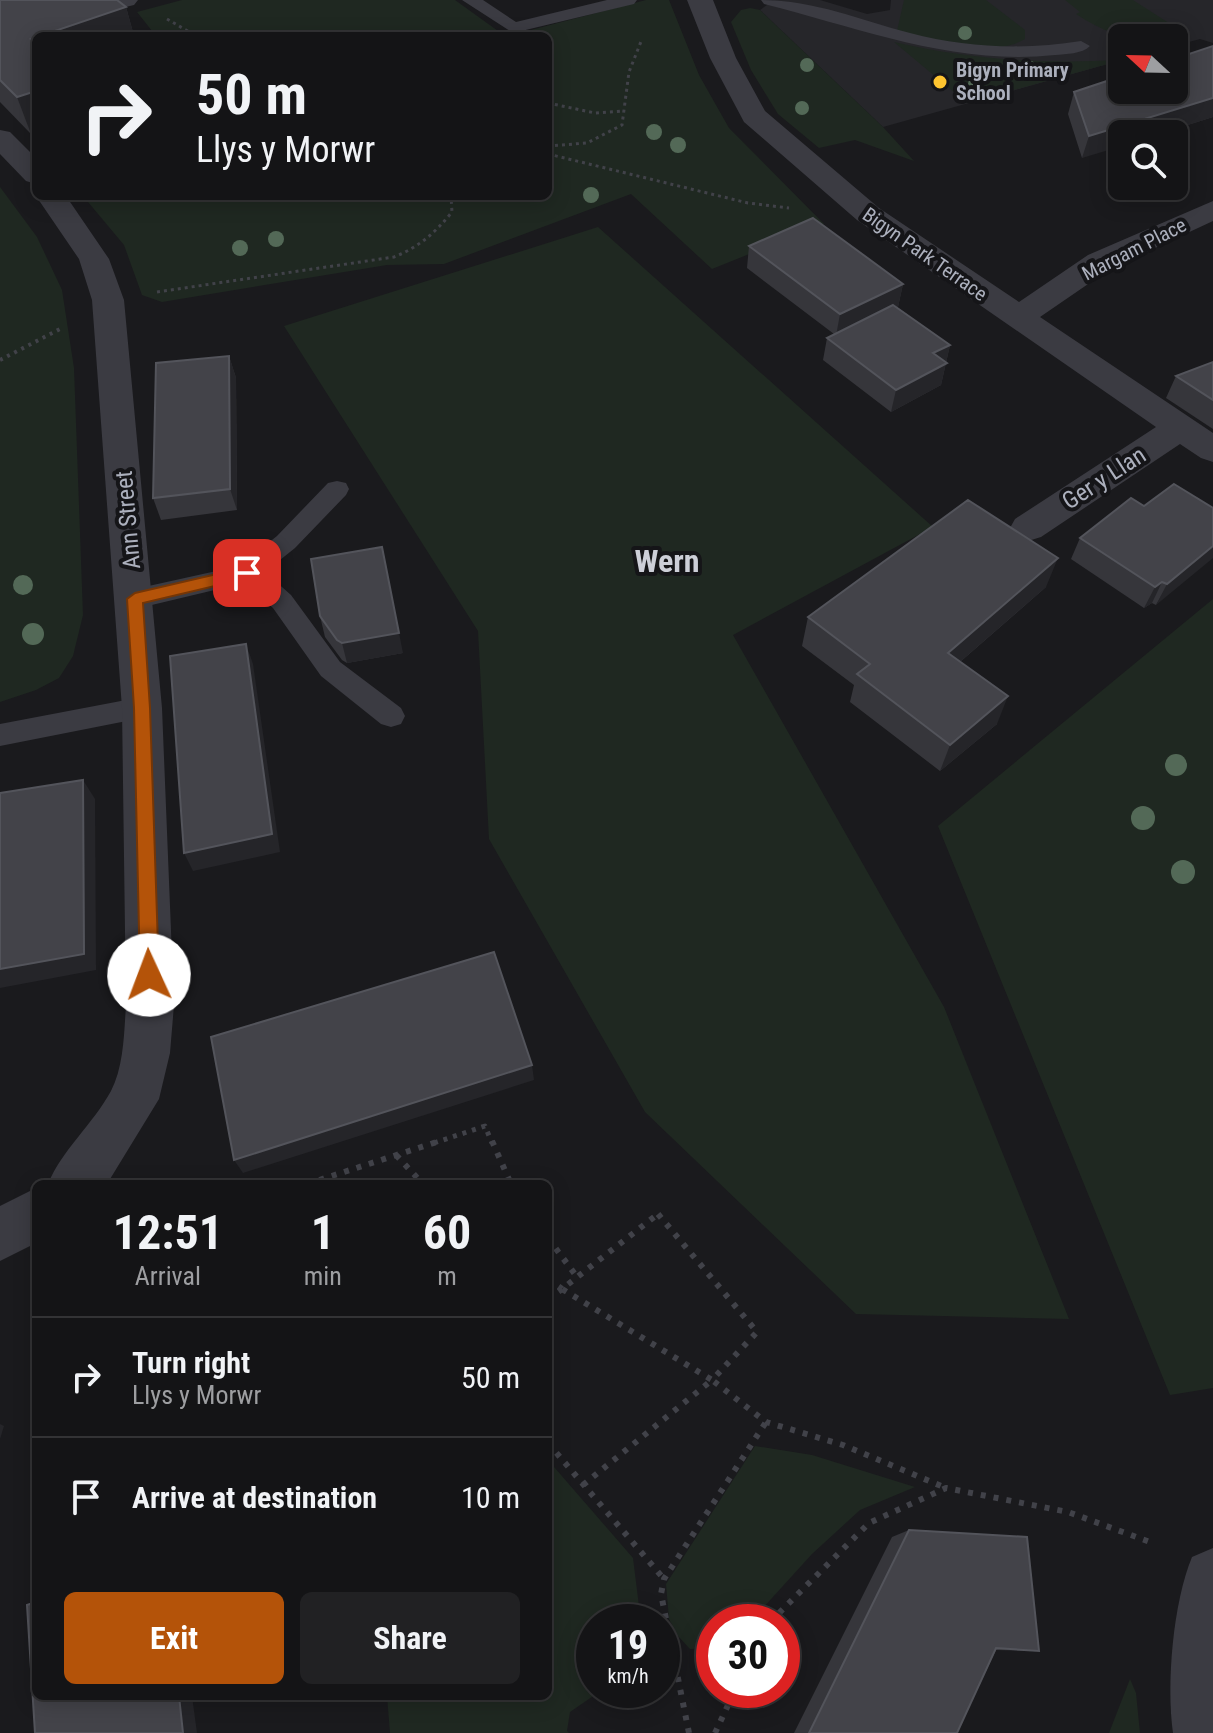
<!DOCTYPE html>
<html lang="en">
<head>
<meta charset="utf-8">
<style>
	body { margin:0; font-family:"Roboto Condensed",sans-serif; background:#212123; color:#f1f3f6; height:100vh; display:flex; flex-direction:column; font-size:30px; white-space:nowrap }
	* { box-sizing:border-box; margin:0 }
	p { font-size:26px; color:#9d9ea1 }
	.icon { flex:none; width:44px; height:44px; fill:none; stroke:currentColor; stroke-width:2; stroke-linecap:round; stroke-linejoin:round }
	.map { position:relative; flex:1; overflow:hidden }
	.drawer { position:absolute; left:32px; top:1180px; width:520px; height:520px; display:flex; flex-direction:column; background:#141416; border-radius:12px; box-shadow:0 4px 20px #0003,0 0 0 2px #333335 }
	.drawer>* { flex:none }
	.hud { position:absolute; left:32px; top:32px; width:520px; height:168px; border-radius:12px; box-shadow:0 4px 20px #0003,0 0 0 2px #333335; background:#141416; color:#f1f3f6; overflow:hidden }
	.needle { width:52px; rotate:292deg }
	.controls { position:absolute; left:1108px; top:24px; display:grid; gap:16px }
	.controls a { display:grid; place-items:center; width:80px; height:80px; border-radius:12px; background:#141416; box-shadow:0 4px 20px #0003,0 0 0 2px #333335; font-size:40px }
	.speed { position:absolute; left:576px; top:1604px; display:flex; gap:16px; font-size:40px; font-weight:700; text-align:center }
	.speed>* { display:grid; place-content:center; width:104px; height:104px; border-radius:50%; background:#141416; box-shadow:0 4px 20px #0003,0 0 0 2px #333335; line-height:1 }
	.speed small { font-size:20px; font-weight:400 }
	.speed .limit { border:12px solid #d22; background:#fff; color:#111 }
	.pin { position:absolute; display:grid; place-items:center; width:68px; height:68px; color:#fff; margin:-34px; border-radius:16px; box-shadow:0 4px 12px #0006 }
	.me { position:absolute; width:88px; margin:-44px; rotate:358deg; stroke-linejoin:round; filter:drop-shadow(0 0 6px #0008) }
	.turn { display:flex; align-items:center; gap:28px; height:168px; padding:0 32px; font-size:36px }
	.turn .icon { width:104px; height:104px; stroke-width:2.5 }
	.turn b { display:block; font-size:56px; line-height:68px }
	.eta { display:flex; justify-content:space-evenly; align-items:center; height:136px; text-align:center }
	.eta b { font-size:48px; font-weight:700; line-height:56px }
	.action { display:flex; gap:16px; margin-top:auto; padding:16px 32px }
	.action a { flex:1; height:92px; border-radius:12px; background:#b45309; color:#fff; font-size:32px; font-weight:700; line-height:92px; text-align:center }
	.action a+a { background:#212123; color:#f1f3f6 }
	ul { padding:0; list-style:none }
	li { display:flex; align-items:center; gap:24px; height:120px; padding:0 32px; border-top:2px solid #333335 }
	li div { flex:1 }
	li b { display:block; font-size:30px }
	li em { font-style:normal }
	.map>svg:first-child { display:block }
	.built { fill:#26262a }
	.green { fill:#1f2821 }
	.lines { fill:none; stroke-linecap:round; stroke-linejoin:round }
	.path-far3 { stroke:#414249; stroke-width:3; stroke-dasharray:3 4; stroke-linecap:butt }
	.path-far2 { stroke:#414249; stroke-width:4; stroke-dasharray:3 5; stroke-linecap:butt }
	.path-far1 { stroke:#414249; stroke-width:5; stroke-dasharray:4 6; stroke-linecap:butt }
	.path { stroke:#414249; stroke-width:6; stroke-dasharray:5 8; stroke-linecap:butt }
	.service { fill:#3b3b42; fill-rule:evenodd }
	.minor { fill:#3b3b42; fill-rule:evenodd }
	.tree { fill:#536957 }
	.wall { fill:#36363b }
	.shaded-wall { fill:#252529 }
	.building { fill:#434349; stroke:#53545b; stroke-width:2 }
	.route { fill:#b45309; stroke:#753606; stroke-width:2 }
	.poi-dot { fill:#ffc530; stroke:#151518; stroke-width:3 }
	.labels { text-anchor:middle; stroke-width:8; stroke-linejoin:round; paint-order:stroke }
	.far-poi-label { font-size:20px; font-weight:bold; fill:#acb0bd; stroke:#151518; text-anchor:start }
	.far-street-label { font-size:20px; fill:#acb0bd; stroke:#151518 }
	.street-label { font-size:24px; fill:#acb0bd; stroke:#151518 }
	.district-label { font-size:32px; font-weight:bold; fill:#cdcfd8; stroke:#151518 }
</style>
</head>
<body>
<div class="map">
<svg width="1213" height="1733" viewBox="0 0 1213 1733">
	<rect width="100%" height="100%" fill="#1a1a1d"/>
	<!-- built -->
	<path class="built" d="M774 0H820L867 14 890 10 891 0H1213V43L1200 39 1174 46V38H1122V60L883 127 760 10Z"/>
	<!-- green -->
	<g class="green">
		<path d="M182 0H455L505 36H156L137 12Z"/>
		<path d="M646 0H669L699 75 729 128 824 224 712 269 631 194 444 264 387 265 162 302 142 295 124 245 83 196H548V36H508Z"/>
		<path d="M904 0H986L1025 30V39C990 60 934 39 897 31Z"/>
		<path d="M1065 0H1133L1186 34C1141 43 1114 39 1076 14L1080 12Z"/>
		<path d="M750 8 760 10 883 127 914 161 855 140 819 148 778 114 751 70 731 22 741 10Z"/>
		<path d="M894 42C974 60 1040 64 1122 60L967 103Z"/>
		<path d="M0 187 37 237 62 290 74 368 83 615 73 656 59 678 36 690 0 702Z"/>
		<path d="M598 227 933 527 733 635 944 1007 1069 1319 856 1314 645 1112 489 839 478 631 284 326Z"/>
		<path d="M1213 599V1388L1170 1395 938 826Z"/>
		<path d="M755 1446 812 1455 915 1487 860 1510 812 1554 751 1621 714 1622V1648L690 1649 678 1636 669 1619 666 1584Z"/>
		<path d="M548 1460 633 1558 641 1622H594V1690H602L570 1712 567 1731 569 1733H390L387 1696H548Z"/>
		<path d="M1130 1679 1136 1693 1140 1733H1109Z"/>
	</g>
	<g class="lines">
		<!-- path-far3 -->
		<g class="path-far3">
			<path d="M167 19 196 36"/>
			<path d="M548 103 595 113 624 111"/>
			<path d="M548 146 587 143 622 125 629 72 642 39"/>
			<path d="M548 154 748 203 789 208"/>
			<path d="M157 292 394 257C419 247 435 233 452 212L451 196"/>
		</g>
		<!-- path-far2 -->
		<path class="path-far2" d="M0 360 60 329"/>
		<!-- path-far1 -->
		<path class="path-far1" d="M434 1143 485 1126 492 1143"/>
		<!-- path -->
		<g class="path">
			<path d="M492 1141 511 1184"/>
			<path d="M396 1155 423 1184"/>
			<path d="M307 1184 440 1141"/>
			<path d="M658 1214 757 1332 712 1380 562 1289Z"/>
			<path d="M548 1238 577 1277"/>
			<path d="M548 1279 562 1289"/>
			<path d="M548 1299 562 1289"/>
			<path d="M548 1443 664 1579"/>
			<path d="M583 1485 712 1380 766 1422 843 1445 946 1488"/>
			<path d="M770 1622 869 1523 946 1488 1068 1512 1150 1542"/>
			<path d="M689 1733 661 1594 664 1579 766 1422"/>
			<path d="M715 1733 735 1690"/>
		</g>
		<!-- service -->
		<g class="service">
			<path d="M462 0H483L516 22 607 0H637L634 4 513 33Z"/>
			<path d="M761 0C814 0 860 20 910 33 967 48 1024 50 1081 41L1090 46C1082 54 1066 54 1055 55 954 66 860 28 764 4Z"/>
			<path d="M337 481 346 483 349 489 346 495 295 548 265 572 291 595 340 662 401 708 405 716 401 724 391 727 381 724 321 676 273 608 244 583 135 609 126 606 122 599 126 592 135 589 239 566 277 536 328 483Z"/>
			<path d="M142 697 152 700 156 708 152 716 0 746V724Z"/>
		</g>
		<!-- minor -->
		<g class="minor">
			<path d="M92 0H138L134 5 0 37V21Z"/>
			<path d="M687 0H713L736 58 765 111 879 208 1019 302 1088 255 1213 201V221L1110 269 1040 317 1213 433V462L1201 458 1180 444 1041 537 1028 541 1015 537 1010 528 1015 519 1156 427 857 220 744 122 710 58Z"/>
			<path d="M0 130 10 132 36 158V184L26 181 0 154Z"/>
			<path d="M36 196H66L109 259 124 300 162 708 174 1005 170 1053 159 1099 107 1184H48C62 1150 93 1124 111 1091 124 1066 124 1033 126 1005L122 708 92 300 79 259Z"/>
			<path d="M36 1188V1243L0 1261V1206Z"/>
			<path d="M1213 1548V1733H1173C1166 1684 1173 1603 1192 1557Z"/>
		</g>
	</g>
	<!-- trees -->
	<g class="tree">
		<circle cx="965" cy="33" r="7"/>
		<circle cx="807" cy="65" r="7"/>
		<circle cx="1030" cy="68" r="7"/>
		<circle cx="975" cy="84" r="7"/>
		<circle cx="802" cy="108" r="7"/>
		<circle cx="654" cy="132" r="8"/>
		<circle cx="678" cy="145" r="8"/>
		<circle cx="591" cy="195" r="8"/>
		<circle cx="276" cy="239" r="8"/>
		<circle cx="240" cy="248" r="8"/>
		<circle cx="23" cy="585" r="10"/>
		<circle cx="33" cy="634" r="11"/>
		<circle cx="1176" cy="765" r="11"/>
		<circle cx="1143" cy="818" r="12"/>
		<circle cx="1183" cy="872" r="12"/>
	</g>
	<!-- wall -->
	<g class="wall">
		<path d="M0 0 126 7 134 36H36V132L31 134 0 102Z"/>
		<path d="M1074 92 1213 117 1159 134H1122L1082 158 1068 114Z"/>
		<path d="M749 246 903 284 898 307H897L950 345 941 385 891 412 823 360 827 338 834 334 747 268Z"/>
		<path d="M229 356 236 378 237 510 161 520 153 498Z"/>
		<path d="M1213 362V429L1166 398 1176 376Z"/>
		<path d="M1144 506 1213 508 1156 605 1152 603 1144 608 1071 559 1080 538Z"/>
		<path d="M1046 587 960 662 997 724 940 771 850 702 854 685 802 646 808 617Z"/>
		<path d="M320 616 403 653 347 663 342 660 325 637Z"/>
		<path d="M909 1530 1039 1651 996 1650 957 1733H794L892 1537Z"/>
	</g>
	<!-- shaded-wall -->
	<g class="shaded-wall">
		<path d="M126 7 134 36H39Z"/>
		<path d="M36 91V132L31 134 17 97Z"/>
		<path d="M1213 98V117L1159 134H1122V146L1082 158 1089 136Z"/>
		<path d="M903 284 898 307 836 336 840 314Z"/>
		<path d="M950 345 941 385 891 412 896 390 933 353Z"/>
		<path d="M229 356 236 378 237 510 230 489Z"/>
		<path d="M1213 546V558L1156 605 1167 584Z"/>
		<path d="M382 547 403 653 347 663 342 643Z"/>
		<path d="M1058 558 1046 587 938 681 948 653Z"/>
		<path d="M1162 582 1152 603 1144 608 1155 587Z"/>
		<path d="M246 644 253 664 280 852 193 871 184 853Z"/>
		<path d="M1008 696 997 724 940 771 950 745Z"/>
		<path d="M83 780 95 799 96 970 0 988V969Z"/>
		<path d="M532 1065 534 1080 243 1173 234 1160Z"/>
		<path d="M0 1424 4 1426 0 1439Z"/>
		<path d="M179 1696H192L197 1733H183Z"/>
	</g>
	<!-- building -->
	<g class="building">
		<path d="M0 0H117L126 7 31 39 36 43V91L17 97 0 80Z"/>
		<path d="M1213 46V98L1089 136 1074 92 1122 76V90H1174V59Z"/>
		<path d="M813 218 903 284 840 314 749 246Z"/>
		<path d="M893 305 950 345 933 353 947 363 896 390 827 338Z"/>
		<path d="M229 356 230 489 153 498 156 363Z"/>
		<path d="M1213 362V400L1176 376Z"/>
		<path d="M1174 484 1213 508V546L1167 584 1162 582 1155 587 1080 538 1131 498 1144 506Z"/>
		<path d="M968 500 1058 558 948 653 1008 696 950 745 857 674 870 664 808 617Z"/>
		<path d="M382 547 399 633 342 643 337 640 320 616 311 559Z"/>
		<path d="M246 644 272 834 184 853 170 656Z"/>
		<path d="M83 780 84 954 0 969V793Z"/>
		<path d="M494 952 532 1065 234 1160 211 1037Z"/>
		<path d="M909 1530 1027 1537 1039 1651 996 1648 957 1733H809Z"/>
		<path d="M36 1602V1696H179L183 1733H35L27 1605Z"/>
	</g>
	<!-- route -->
	<path class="route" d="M247 567 253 569V577L143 603 150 708 159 975 156 981 149 983 142 981 140 975 134 708 127 599 135 593Z"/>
	<!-- markers -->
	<circle class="poi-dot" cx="940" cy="82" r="8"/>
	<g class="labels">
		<!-- far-poi labels -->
		<g class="far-poi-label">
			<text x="956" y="77">Bigyn Primary<tspan x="956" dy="23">School</tspan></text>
		</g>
		<!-- far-street labels -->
		<g class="far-street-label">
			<text transform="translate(1134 249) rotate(-27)" y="7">Margam Place</text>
			<text transform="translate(925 254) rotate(35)" y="7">Bigyn Park Terrace</text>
		</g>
		<!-- street labels -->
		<g class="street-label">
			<text transform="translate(1104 478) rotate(-33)" y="8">Ger y Llan</text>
			<text transform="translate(128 520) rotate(-95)" y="8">Ann Street</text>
		</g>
		<!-- district labels -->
		<g class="district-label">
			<text x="667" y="572">Wern</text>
		</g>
	</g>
</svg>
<div class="controls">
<a><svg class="needle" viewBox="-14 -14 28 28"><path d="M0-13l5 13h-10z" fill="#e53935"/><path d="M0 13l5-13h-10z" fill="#9d9ea1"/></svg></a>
<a><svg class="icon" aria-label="search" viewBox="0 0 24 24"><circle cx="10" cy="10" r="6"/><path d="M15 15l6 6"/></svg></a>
</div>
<div class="speed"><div>19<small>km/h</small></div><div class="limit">30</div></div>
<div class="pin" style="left:247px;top:573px;background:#d93025"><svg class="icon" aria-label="arrive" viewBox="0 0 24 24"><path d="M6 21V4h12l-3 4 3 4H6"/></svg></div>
<svg class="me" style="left:149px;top:975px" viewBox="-20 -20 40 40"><circle r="19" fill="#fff"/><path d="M0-13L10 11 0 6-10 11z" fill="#b45309"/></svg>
<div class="hud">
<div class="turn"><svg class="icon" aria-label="right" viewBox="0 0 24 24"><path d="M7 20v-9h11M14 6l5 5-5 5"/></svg><div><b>50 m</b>Llys y Morwr</div></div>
</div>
<section class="drawer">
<div class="eta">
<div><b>12:51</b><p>Arrival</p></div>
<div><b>1</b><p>min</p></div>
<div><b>60</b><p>m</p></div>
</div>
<ul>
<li><svg class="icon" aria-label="right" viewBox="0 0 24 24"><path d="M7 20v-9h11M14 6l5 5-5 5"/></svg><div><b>Turn right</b><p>Llys y Morwr</p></div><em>50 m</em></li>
<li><svg class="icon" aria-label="arrive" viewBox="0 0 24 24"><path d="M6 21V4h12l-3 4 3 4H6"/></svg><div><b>Arrive at destination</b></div><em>10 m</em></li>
</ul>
<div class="action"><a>Exit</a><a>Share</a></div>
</section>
</div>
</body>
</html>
